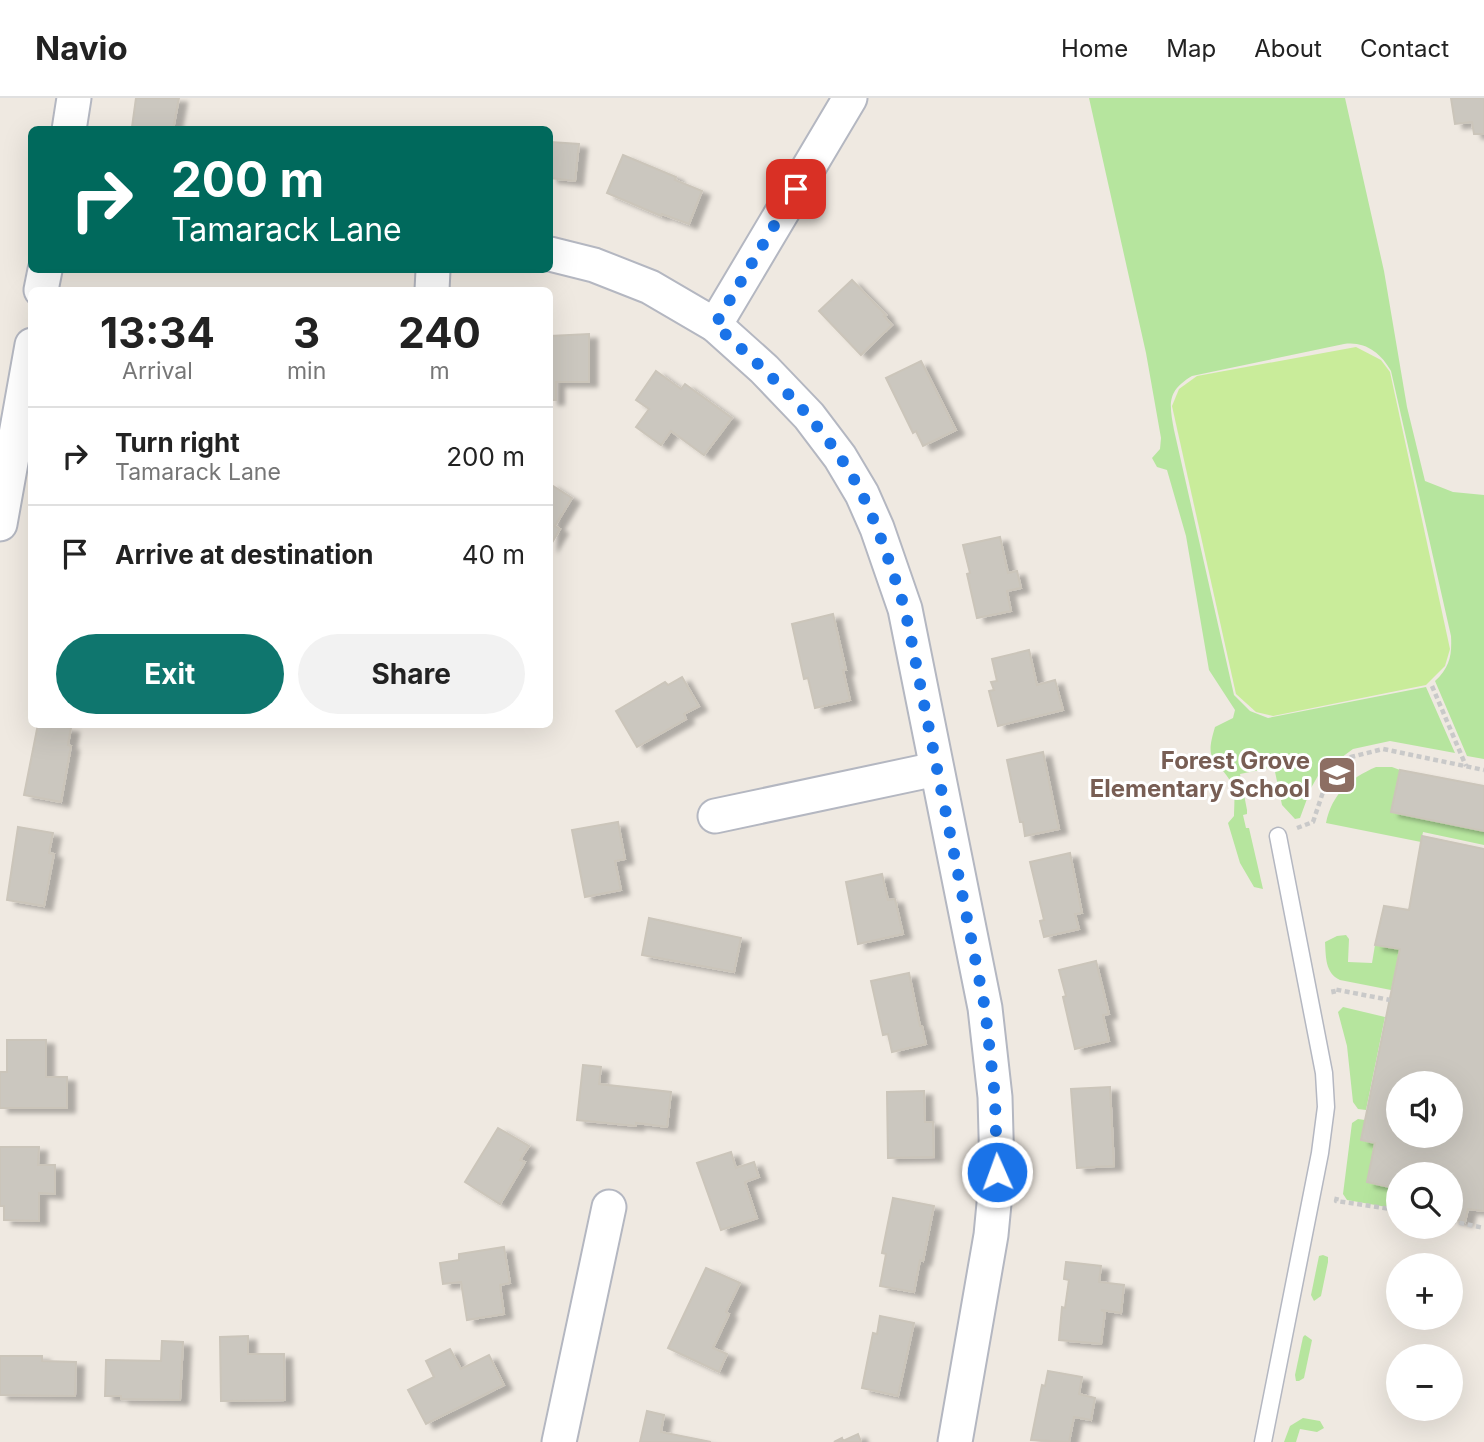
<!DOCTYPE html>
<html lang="en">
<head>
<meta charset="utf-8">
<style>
	body { margin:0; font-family:Inter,sans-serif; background:#f2f2f2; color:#222; height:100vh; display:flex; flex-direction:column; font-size:26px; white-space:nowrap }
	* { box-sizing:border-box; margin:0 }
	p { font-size:23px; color:#767676 }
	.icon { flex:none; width:38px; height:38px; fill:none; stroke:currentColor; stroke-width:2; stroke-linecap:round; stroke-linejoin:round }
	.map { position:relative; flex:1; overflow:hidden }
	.drawer { position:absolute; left:28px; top:189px; width:525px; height:441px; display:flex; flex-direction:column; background:#fff; border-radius:10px; box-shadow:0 7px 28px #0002 }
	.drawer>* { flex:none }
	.banner { position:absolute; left:28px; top:28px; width:525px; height:147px; border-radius:10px; box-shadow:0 7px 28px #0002; background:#00695c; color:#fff; overflow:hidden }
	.buttons { position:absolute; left:1386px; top:973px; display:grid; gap:14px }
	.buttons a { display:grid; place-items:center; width:77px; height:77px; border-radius:50%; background:#fff; box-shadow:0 7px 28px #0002; font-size:35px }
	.pin { position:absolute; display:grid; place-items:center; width:60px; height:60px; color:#fff; margin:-30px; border-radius:14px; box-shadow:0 4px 10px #0006 }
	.me { position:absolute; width:77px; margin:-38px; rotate:358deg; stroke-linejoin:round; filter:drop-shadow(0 0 5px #0008) }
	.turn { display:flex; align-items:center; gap:24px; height:147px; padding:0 28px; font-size:32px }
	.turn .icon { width:91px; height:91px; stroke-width:2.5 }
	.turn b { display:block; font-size:49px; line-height:60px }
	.eta { display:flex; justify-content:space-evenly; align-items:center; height:119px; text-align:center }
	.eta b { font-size:42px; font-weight:700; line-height:49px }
	.cta { display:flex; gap:14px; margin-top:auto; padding:14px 28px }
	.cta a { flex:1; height:80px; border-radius:42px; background:#0f766e; color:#fff; font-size:28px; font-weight:700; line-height:80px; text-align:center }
	.cta a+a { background:#f2f2f2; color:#222 }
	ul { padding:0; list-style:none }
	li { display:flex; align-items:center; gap:21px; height:98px; padding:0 28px; border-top:2px solid #e0e0e0 }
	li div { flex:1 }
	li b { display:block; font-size:26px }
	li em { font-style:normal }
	header { display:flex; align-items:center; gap:42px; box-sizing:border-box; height:98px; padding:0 35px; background:#fff; border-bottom:2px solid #e0e0e0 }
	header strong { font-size:33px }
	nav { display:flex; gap:38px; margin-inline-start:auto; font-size:24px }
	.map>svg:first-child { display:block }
	.green { fill:#b6e59e }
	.pitch { fill:#c9ec9a }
	.building { fill:#cbc7bf; stroke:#cbc5ba; stroke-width:2; fill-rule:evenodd; filter:url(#shadow) }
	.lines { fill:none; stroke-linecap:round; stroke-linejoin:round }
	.service-casing { stroke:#b4b7c1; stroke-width:19 }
	.minor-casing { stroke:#b4b7c1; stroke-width:37 }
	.path { stroke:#c9c9c9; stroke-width:4.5; stroke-dasharray:5 3.5; stroke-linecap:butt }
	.service { stroke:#fff; stroke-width:16 }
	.minor { stroke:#fff; stroke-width:33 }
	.route { stroke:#1a73e8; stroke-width:12; stroke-dasharray:0 21.6 }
	.labels { text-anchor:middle; stroke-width:6; stroke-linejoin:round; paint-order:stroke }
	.education-label { font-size:24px; font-weight:bold; fill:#785e54; stroke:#fff; text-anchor:end }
</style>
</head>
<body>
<header>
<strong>Navio</strong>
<nav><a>Home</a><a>Map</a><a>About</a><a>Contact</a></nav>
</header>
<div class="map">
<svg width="1484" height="1344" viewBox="0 0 1484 1344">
	<defs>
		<filter id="shadow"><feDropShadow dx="8" dy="4.5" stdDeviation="2" flood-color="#0004"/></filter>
	</defs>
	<rect width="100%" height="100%" fill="#efe9e1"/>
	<!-- green -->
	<g class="green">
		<path d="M1089 0H1345L1384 173 1407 309 1425 383 1453 394 1484 397V661L1467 658 1435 583C1450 569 1452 557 1451 538L1391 273C1381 255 1365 243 1344 246L1192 278C1167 293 1169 305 1174 332L1234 597 1250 613 1268 620 1426 589 1455 655 1390 643 1353 651 1319 676 1311 690 1300 720 1295 721 1282 707 1274 669 1240 676 1247 712V716L1243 717 1246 730H1249L1263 791 1254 789 1240 765 1228 725 1234 718C1234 708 1236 693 1231 684 1215 658 1204 665 1215 629L1233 620 1235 612 1209 572 1186 438 1167 372 1157 369 1152 360 1160 351 1161 340 1146 255Z"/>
		<path d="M1376 669H1392L1400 672 1391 714 1484 733V747L1423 734 1421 744 1326 725C1332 696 1350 680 1376 669Z"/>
		<path d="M1346 837 1349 841 1348 864 1372 865 1375 847 1400 851 1391 892 1340 882C1325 875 1326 859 1325 844L1337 838Z"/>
		<path d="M1343 909 1385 919 1366 1012 1358 1011 1353 1004 1347 948 1338 914Z"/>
		<path d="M1358 1021 1365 1022 1362 1042 1375 1045 1367 1083 1398 1091V1111L1347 1102 1343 1096 1352 1025Z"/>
		<path d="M1323 1157 1328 1159V1164L1321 1198 1314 1203 1311 1197 1319 1158Z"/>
		<path d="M1305 1237 1312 1242 1304 1280 1299 1283H1296L1295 1277 1303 1239Z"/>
		<path d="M1303 1320 1320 1323 1324 1330 1317 1334 1300 1331 1296 1344H1284L1290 1328Z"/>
	</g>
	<!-- pitch -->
	<path class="pitch" d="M1356 249 1381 262 1390 274 1450 551 1445 568 1426 587 1273 618 1256 614 1236 596 1172 308 1179 291 1197 278Z"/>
	<!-- building -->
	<g class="building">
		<path d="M136 0H179L173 32 132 29Z"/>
		<path d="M1451 0H1484V36H1474L1472 24 1455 26Z"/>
		<path d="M550 44 579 46 575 83 550 80Z"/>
		<path d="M623 57 676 79 675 82 702 93 689 126 662 116 661 118 607 95Z"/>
		<path d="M852 182 886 217 884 218 892 227 861 257 819 213Z"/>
		<path d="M589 236V284H556V302H550V238Z"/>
		<path d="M921 263 956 332 923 348 916 333 913 335 886 280Z"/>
		<path d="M656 273 681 291 685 286 732 320 704 357 671 333 661 347 636 329 649 311 636 302Z"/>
		<path d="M550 386 572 400 555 428 560 431 550 448Z"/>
		<path d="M1000 439 1008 475 1017 473 1021 490 1007 493 1011 513 977 520 967 476 970 475 963 447Z"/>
		<path d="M833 516 846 572H843L850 602 815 610 808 580 804 581 792 526Z"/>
		<path d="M1029 552 1037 587 1055 582 1063 612 998 628 989 593 994 592 991 584 997 583 992 561Z"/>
		<path d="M682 579 699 608 684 616 686 621 637 649 616 613 665 584 668 587Z"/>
		<path d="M38 626 71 630 68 647 71 648 61 704 24 697Z"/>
		<path d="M1043 654 1059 731 1025 738 1023 724H1020L1007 662Z"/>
		<path d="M1400 672 1484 688V733L1391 714Z"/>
		<path d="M618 724 625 761 615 763 621 792 585 799 572 732Z"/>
		<path d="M18 729 53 735 49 755 54 756 44 808 7 802Z"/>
		<path d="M1422 738 1484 751V1113L1468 1111 1465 1124 1451 1121V1076H1398V1091L1367 1084 1375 1045 1361 1042 1400 851 1375 847 1384 808 1409 812ZM1398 985H1451V1038H1398Z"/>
		<path d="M1070 755 1082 815 1075 816 1079 831 1044 839 1040 823 1044 822 1030 764Z"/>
		<path d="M882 776 888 802 895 801 903 836 858 846 846 784Z"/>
		<path d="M649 820 741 840 734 874 642 857Z"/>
		<path d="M1096 863 1109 916 1103 917 1109 943 1075 951 1063 899 1066 898 1059 872Z"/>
		<path d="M909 875 920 928H922L926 946 892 954 888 936 883 937 871 883Z"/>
		<path d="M7 942H46V979H67V1010H0V974H7Z"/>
		<path d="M583 967 601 969 599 986 671 994 667 1029 636 1025V1028L577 1022Z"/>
		<path d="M1110 989 1114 1068 1077 1070 1071 991Z"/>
		<path d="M924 993 925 1024H933L934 1059 888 1060 887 994Z"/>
		<path d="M498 1030 529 1048 520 1062 525 1064 500 1106 465 1084Z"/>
		<path d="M0 1049H39L38 1067H55V1096L39 1095V1123L4 1122V1108H0Z"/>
		<path d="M731 1054 736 1070 754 1064 759 1079 745 1084 757 1120 721 1132 697 1065Z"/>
		<path d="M893 1100 934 1108 923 1163 920 1162 914 1194 880 1188 886 1156 882 1155Z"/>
		<path d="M504 1149 510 1185 500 1187 504 1216 467 1222 461 1184 443 1186 440 1165 459 1162V1156Z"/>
		<path d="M1066 1164 1101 1168 1099 1184 1124 1187 1121 1215 1101 1212 1105 1214 1101 1246 1059 1242 1062 1209 1065 1210 1069 1182 1064 1181Z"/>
		<path d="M706 1170 740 1185 726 1214 729 1216 713 1250 727 1256 719 1274 668 1250Z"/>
		<path d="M880 1218 914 1225 898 1298 862 1290 873 1235 877 1236Z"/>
		<path d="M248 1238V1256H284L285 1302 221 1303 220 1239Z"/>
		<path d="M162 1243 183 1244 180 1302 121 1301V1298H105L106 1262 161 1263Z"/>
		<path d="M450 1251 461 1271 489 1257 504 1287 426 1326 408 1292 434 1279 426 1263Z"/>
		<path d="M0 1258H42V1263L76 1264 75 1298 0 1297Z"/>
		<path d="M1048 1273 1082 1279 1079 1296 1095 1300 1091 1322 1074 1319 1069 1344 1031 1342 1042 1287 1045 1288Z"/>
		<path d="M647 1313 664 1317 661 1334 711 1344H640Z"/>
		<path d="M858 1336 861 1344H834L842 1340 843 1343Z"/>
	</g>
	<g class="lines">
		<!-- service casing -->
		<g class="service-casing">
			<path id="service" d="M1263 1344 1320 1055 1326 1009 1324 975 1278 738"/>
		</g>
		<!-- minor casing -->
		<g class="minor-casing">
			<g id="minor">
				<path d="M69 32 74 0"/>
				<path d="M550 156 594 167 650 189 715 227 764 271 809 318 840 359 862 396 877 430 905 511 985 910 995 999 997 1074 991 1137 955 1344"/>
				<path d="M41 192 45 172"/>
				<path d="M432 192 433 172"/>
				<path d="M715 227 850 0"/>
				<path d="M0 426 32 247"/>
				<path d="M715 718 936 671"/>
				<path d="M559 1344 609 1109"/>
			</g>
		</g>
		<!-- path -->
		<g class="path">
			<path d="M1432 588 1466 668"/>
			<path d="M1297 730 1313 724 1326 685 1351 659 1383 651 1484 672"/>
			<path d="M1334 896 1333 891 1390 902"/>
			<path d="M1337 1099 1336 1103 1398 1112"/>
			<path d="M1451 1123 1484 1130"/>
		</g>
		<!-- service -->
		<use href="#service" class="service"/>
		<!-- minor -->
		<use href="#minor" class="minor"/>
	</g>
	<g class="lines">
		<!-- route -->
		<path class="route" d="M796 91 715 227C770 276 828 329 862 396 880 433 892 472 905 511L985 910 995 999 997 1074"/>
	</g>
	<!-- icons -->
	<defs>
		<g id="school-square" transform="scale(2.0125)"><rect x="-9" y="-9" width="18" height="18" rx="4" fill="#8d6e63" stroke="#fff"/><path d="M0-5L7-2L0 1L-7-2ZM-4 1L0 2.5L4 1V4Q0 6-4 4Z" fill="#fff"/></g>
	</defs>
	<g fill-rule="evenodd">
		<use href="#school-square" x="1337" y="677"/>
	</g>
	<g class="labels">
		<!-- education labels -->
		<g class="education-label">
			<text x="1310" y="671">Forest Grove<tspan x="1310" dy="28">Elementary School</tspan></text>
		</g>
	</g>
</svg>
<div class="buttons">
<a><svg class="icon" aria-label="sound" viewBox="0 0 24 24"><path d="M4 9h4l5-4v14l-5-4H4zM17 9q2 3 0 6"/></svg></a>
<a><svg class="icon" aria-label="search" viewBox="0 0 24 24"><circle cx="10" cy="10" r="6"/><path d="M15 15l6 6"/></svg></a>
<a>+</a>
<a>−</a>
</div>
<div class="pin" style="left:796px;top:91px;background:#d93025"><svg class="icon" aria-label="arrive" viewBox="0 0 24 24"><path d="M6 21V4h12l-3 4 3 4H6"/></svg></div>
<svg class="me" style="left:997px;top:1074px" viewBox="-20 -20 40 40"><circle r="17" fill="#1a73e8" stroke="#fff" stroke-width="3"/><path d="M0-11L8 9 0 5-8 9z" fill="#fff"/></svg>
<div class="banner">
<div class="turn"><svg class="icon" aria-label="right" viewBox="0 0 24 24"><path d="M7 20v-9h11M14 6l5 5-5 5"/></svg><div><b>200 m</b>Tamarack Lane</div></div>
</div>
<section class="drawer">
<div class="eta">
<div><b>13:34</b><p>Arrival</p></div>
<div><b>3</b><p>min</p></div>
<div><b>240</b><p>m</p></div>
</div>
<ul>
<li><svg class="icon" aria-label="right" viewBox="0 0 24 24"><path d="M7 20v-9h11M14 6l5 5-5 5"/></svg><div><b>Turn right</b><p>Tamarack Lane</p></div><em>200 m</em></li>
<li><svg class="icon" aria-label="arrive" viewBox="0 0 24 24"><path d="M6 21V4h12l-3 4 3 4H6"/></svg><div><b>Arrive at destination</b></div><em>40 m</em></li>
</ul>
<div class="cta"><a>Exit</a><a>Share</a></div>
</section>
</div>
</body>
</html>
